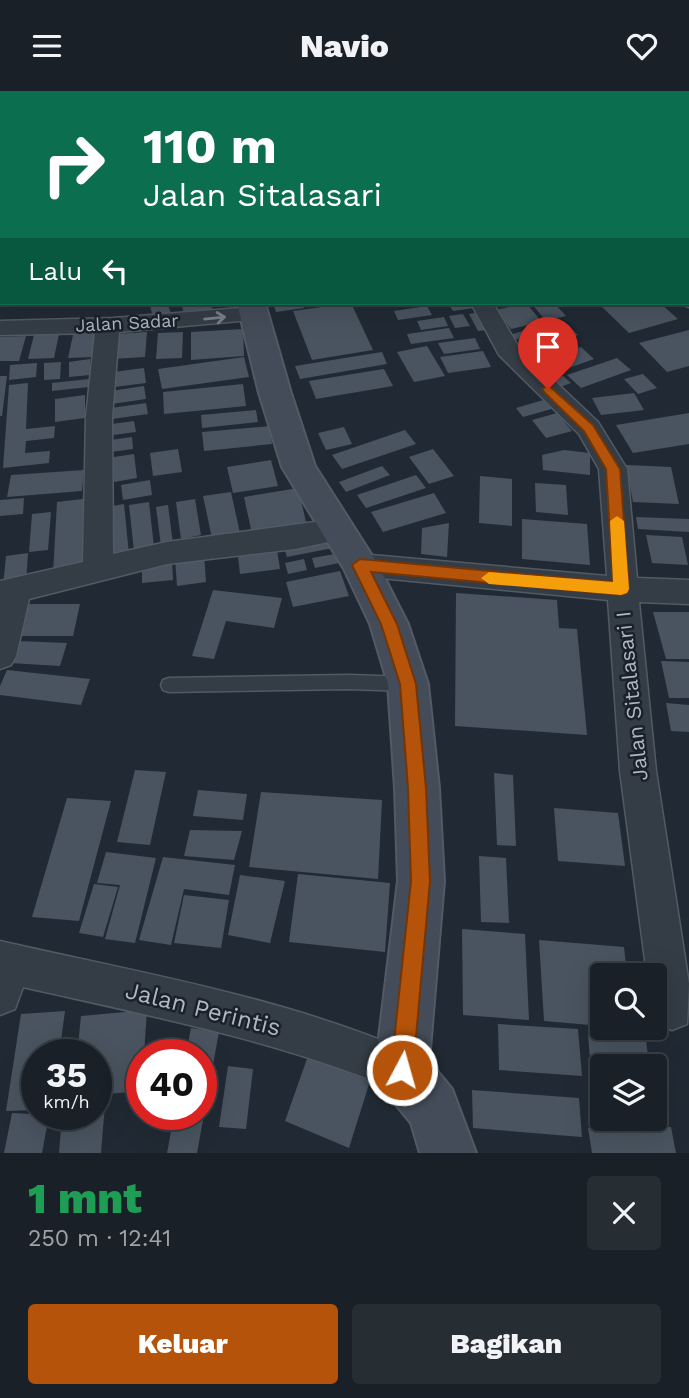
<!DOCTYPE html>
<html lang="id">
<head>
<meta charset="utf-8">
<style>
	body { margin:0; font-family:"Work Sans",sans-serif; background:#262d33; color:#f1f3f6; height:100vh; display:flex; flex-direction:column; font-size:26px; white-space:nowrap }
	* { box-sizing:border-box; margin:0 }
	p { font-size:23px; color:#9fa3a7 }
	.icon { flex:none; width:38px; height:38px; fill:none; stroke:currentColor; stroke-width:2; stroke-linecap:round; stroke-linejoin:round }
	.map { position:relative; height:1062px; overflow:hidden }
	.drawer { display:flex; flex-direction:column; background:#192027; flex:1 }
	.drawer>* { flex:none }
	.guide { position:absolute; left:0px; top:0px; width:690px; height:214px; box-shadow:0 7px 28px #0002,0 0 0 2px #373e44; background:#0b6e4f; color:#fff; overflow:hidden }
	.controls { position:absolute; left:590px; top:872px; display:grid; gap:14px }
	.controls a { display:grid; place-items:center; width:77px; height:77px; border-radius:7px; background:#192027; box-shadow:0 7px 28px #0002,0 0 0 2px #373e44; font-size:35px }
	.speed { position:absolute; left:21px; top:948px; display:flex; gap:14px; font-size:35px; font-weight:700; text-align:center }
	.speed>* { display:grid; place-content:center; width:91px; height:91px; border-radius:50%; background:#192027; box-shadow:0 7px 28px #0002,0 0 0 2px #373e44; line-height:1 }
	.speed small { font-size:18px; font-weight:400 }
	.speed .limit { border:10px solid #d22; background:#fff; color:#111 }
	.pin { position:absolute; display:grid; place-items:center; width:60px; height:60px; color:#fff; margin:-72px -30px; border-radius:50% 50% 50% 0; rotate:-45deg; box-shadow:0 0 7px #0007 }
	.pin .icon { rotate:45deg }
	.me { position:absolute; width:77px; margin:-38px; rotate:6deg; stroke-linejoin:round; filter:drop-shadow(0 0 5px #0008) }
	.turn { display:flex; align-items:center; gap:24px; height:147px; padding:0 28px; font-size:32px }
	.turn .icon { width:91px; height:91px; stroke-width:2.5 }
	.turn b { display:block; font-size:49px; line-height:60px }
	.then { display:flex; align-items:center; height:66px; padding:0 28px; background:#0003; gap:14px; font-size:26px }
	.round { display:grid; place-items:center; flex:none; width:74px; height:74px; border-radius:7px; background:#262d33 }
	.headline { display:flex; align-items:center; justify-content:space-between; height:119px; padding:0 28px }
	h1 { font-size:42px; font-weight:800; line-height:52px; color:#1e9e55 }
	.cta { display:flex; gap:14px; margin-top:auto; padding:14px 28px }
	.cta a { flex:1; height:80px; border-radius:7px; background:#b45309; color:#fff; font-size:28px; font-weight:800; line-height:80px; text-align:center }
	.cta a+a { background:#262d33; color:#f1f3f6 }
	header { display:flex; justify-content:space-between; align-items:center; height:91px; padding:0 28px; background:#192027; font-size:32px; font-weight:800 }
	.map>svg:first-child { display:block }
	.building { fill:#495460 }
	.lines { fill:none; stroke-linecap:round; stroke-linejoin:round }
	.lane-casing { stroke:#525a63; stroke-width:3 }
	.street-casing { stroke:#525a63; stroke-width:3 }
	.secondary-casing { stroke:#525a63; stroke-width:4 }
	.lane { fill:#343c45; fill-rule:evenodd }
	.street { fill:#343c45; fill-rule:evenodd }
	.secondary { fill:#434c58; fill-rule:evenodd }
	.oneway { stroke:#77808a }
	.route { fill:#b45309; stroke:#753606; stroke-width:2 }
	.slow { fill:#f59e0b }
	.labels { text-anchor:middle; stroke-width:5; stroke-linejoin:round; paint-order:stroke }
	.far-street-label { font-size:18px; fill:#aeb7c2; stroke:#1a212a }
	.street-label { font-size:21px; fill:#aeb7c2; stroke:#1a212a }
	.near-street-label { font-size:24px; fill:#aeb7c2; stroke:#1a212a }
</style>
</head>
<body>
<header><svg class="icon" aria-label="menu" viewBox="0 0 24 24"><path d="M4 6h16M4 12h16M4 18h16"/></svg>Navio<svg class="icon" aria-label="heart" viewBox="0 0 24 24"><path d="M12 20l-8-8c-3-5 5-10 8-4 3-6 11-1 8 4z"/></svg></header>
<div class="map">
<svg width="689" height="1062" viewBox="0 0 689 1062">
	<rect width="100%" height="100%" fill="#212a34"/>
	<!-- building -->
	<g class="building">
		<path d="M149 212H167L171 222 153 225Z"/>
		<path d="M211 212 213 221 184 224 182 215Z"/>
		<path d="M273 212H302L304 217 276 221Z"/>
		<path d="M351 212 373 259 312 269 293 220Z"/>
		<path d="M448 212H478L481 216 453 220Z"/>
		<path d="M526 212 542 231 511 238 496 219Z"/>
		<path d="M531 212H554L566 225 546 230Z"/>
		<path d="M611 212H660L678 228 629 242 601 215Z"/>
		<path d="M427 215 432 224 398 229 394 220Z"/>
		<path d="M486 220 495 238 478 240 469 223Z"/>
		<path d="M463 223 470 235 455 237 449 225Z"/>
		<path d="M444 226 448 235 421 239 417 230Z"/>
		<path d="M563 230 578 244 562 249 548 235Z"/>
		<path d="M449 237 454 247 411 253 407 243Z"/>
		<path d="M532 237 537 242 515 249 510 244Z"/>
		<path d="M243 238 244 265 191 269V241Z"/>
		<path d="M689 239V275L667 281 639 252Z"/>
		<path d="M147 241 145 266 112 268 115 243Z"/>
		<path d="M183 241 182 267 156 268 158 242Z"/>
		<path d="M550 242 565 256 528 269 514 254Z"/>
		<path d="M59 243 54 267 28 268 34 244Z"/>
		<path d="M99 243 94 266 68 267 73 244Z"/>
		<path d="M26 245 19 270H0V246Z"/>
		<path d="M475 247 480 258 444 263 438 252Z"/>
		<path d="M427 255 445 285 414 291 397 261Z"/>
		<path d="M581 256 594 268 549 284 536 271Z"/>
		<path d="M483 260 491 276 448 282 440 266Z"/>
		<path d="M382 261 387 273 300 288 295 275Z"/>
		<path d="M244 266 249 286 162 298 158 278Z"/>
		<path d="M617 267 631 279 581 297 567 284Z"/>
		<path d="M90 268V284L69 286V271Z"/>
		<path d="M61 271 60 288 44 289V272Z"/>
		<path d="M37 272 36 286 9 289 10 274Z"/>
		<path d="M144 277 146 292 107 297 106 282Z"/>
		<path d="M384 278 393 295 316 308 309 290Z"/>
		<path d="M643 283 657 297 638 303 624 288Z"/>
		<path d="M0 285H7L2 325H0Z"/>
		<path d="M563 285 571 292 560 296 552 288Z"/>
		<path d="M89 288V296L52 300V292Z"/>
		<path d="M28 292 26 338 55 335 54 347 26 350 25 362 50 360 49 372 3 377 9 294Z"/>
		<path d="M243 293 246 315 164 323 163 301Z"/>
		<path d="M144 295 146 308 105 314 104 301Z"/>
		<path d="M634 302 644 319 601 324 592 307Z"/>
		<path d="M85 304V327L55 331V308Z"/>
		<path d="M547 308 555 317 523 326 516 317Z"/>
		<path d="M146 312 148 323 105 329 104 318Z"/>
		<path d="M256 319 258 331 202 337 201 324Z"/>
		<path d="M557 322 572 340 546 347 532 329Z"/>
		<path d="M689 322V353L633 362 616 334Z"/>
		<path d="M134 330 136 341 105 345 104 334Z"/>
		<path d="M270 335 272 353 204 360 202 341Z"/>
		<path d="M344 336 352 353 326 359 318 342Z"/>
		<path d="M405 339 416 353 342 378 332 364Z"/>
		<path d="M132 346 133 358 104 362 103 350Z"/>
		<path d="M178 358 182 381 153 385 150 362Z"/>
		<path d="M433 358 454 385 429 393 409 366Z"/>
		<path d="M564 359 590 362V384L543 379 542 364Z"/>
		<path d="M134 363 137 387 103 393 101 368Z"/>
		<path d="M271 369 278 395 233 402 227 376Z"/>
		<path d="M626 374 671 376 679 413 633 411Z"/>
		<path d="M382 375 390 384 346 401 339 391Z"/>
		<path d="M84 379 82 400 7 406 11 384Z"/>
		<path d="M416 384 426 397 366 417 357 404Z"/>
		<path d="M480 385 512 388V435L479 432Z"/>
		<path d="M150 389 152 404 123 409 121 394Z"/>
		<path d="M535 392 566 394 568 424 536 421Z"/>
		<path d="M298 397 307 435 252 443 244 406Z"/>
		<path d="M231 401 241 447 213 452 203 405Z"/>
		<path d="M434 402 446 422 383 441 371 421Z"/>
		<path d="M24 407 23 423 0 425V409Z"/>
		<path d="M91 407 90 479 53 483 57 411Z"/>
		<path d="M195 408 201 444 181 448 176 411Z"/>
		<path d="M149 411 154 456 134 460 129 414Z"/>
		<path d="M124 413 129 463 105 467 100 417Z"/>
		<path d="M168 414 173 453 161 455 156 416Z"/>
		<path d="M51 421 48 459 29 461 32 423Z"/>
		<path d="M636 426 689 428V441L638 438Z"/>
		<path d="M522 428 587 433 590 474 522 468Z"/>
		<path d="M449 432 447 466 421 463 422 437Z"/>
		<path d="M646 444 682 446 688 474 652 472Z"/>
		<path d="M329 445 333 457 287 466 283 454Z"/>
		<path d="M276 453 280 478 240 483 237 457Z"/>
		<path d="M28 462 26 493 3 495 6 465Z"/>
		<path d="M204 463 206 491 177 495 175 467Z"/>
		<path d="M335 463 339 472 315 477 312 467Z"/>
		<path d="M304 468 307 479 288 483 285 472Z"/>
		<path d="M172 469 173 489 142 492V472Z"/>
		<path d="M340 480 349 505 293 516 286 491Z"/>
		<path d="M213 499 282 507 274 537 226 530 214 568 192 565Z"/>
		<path d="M456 502 557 509 559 537 577 538 587 644 455 635Z"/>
		<path d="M28 513H80L73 545H19Z"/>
		<path d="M653 521H689V568H666Z"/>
		<path d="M17 550 67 552 60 575 10 572Z"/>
		<path d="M661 570 689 571V607H669Z"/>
		<path d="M7 579 90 588 81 614 0 604V595Z"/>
		<path d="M666 612 689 614V641L671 640Z"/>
		<path d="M135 679 166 681 150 754 117 751Z"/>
		<path d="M494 682 513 684 516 755 497 754Z"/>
		<path d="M198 699 247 703 243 729 193 725Z"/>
		<path d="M261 701 382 709 378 788 249 776Z"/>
		<path d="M67 707 111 710 79 830 32 826Z"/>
		<path d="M554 717 618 722 625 775 558 770Z"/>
		<path d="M190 739 242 740 234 769 184 765Z"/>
		<path d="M106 761 156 767 135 852 105 848 120 794 97 792Z"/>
		<path d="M479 765 506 767 509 832 481 831Z"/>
		<path d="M163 766 235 774 229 804 184 798 171 854 139 849Z"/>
		<path d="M298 783 390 792 385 861 289 851Z"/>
		<path d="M240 784 285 790 270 852 228 844Z"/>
		<path d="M94 793 118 796 103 846 79 842Z"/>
		<path d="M184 804 229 809 221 857 174 852Z"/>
		<path d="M462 838 525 843 529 929 463 924Z"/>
		<path d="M539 849 624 856 627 884H602V935L544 930Z"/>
		<path d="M147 919 144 964H142V1000L96 1004V964H77L81 925Z"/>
		<path d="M65 920 59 964H37V1019L6 1020 21 923Z"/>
		<path d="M498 933 578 938 582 985 499 979Z"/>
		<path d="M191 937 219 941 197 1062H167L174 1024H201V964H186Z"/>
		<path d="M588 944 646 948 649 975H602V1027L595 1026Z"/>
		<path d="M308 965 370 990 349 1057 285 1030Z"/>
		<path d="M228 975 253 978 246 1038 219 1036Z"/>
		<path d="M472 999 579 1007 582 1046 473 1037Z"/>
		<path d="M105 1013 101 1062H59L62 1024H96V1014Z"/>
		<path d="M12 1022 49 1024 42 1062H4Z"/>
		<path d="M671 1036 676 1062H592L588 1037Z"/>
	</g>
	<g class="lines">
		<!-- lane casing -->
		<g class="lane-casing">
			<g id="lane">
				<path d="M2 7V13L0 14V8Z"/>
				<path d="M349 584 408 586 414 588 416 593 414 598 408 600 349 598 169 601 163 599 161 594 163 589 169 587Z"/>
			</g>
		</g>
		<!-- street casing -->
		<g class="street-casing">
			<g id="street">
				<path d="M311 0H329L330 2H312Z"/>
				<path d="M404 0H422L403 2Z"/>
				<rect x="621" y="0" width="18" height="2"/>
				<rect x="688" y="26" width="1" height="10"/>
				<rect x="0" y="95" width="2" height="12"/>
				<rect x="688" y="116" width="1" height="12"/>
				<path d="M688 201H689V216L679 212H688Z"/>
				<path d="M471 212H493L518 255 598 331 627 378 637 487 689 489V513L639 511 656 680 689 893 687 933 672 939 657 933 654 926V884H647L620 680 608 509 360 485 349 482 345 474 349 466 360 463 607 485 599 378 579 343 499 264Z"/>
				<path d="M254 216 262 218 266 223 262 228 119 241 112 326 113 463 167 451 337 428 347 431 352 439 347 447 295 458 167 473 29 508 16 565 11 574 0 578V490L83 471 86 326 95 242 0 244V230L113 227Z"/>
				<path d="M0 850C140 882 285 906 417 964L424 979 417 994 402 1001C280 950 151 925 23 896L15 918 0 924Z"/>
			</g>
		</g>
		<!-- secondary casing -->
		<g class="secondary-casing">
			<g id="secondary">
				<rect x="174" y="0" width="22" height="2"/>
				<path d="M237 212H265L291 302 315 375 378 474 408 533 428 593 439 697 444 790 429 970 452 998 476 1062H420L411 1032 383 998 375 979 398 790 395 697 388 593 370 533 344 478 282 376 259 302Z"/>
			</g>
		</g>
		<!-- lane -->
		<use href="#lane" class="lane"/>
		<!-- street -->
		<use href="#street" class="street"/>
		<!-- secondary -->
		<use href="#secondary" class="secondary"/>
	</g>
	<!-- one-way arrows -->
	<defs><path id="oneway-shaft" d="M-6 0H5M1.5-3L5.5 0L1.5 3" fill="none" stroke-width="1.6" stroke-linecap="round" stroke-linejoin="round" transform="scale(1.75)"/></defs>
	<use class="oneway" href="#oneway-shaft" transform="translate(215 227) rotate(-6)"/>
	<!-- route -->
	<path class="route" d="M548 294 593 334 620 378 629 498 627 502 621 504 371 481 397 533 416 593 426 697 430 790 413 979 410 986 402 990 395 986 391 979 411 790 408 697 400 593 381 533 352 474 360 468 613 491 606 378 584 340 544 301 542 298Z"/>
	<!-- slow -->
	<path class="slow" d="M617 425 624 430 629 498 627 502 621 504 489 493 481 487 489 481 613 491 610 430Z"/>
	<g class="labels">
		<!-- far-street labels -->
		<g class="far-street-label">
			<text transform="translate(127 232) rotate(-3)" y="6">Jalan Sadar</text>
		</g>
		<!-- street labels -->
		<g class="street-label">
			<text transform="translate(632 605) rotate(-96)" y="7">Jalan Sitalasari I</text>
		</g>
		<!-- near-street labels -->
		<g class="near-street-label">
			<text transform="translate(203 918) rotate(14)" y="8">Jalan Perintis</text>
		</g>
	</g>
</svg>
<div class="controls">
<a><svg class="icon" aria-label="search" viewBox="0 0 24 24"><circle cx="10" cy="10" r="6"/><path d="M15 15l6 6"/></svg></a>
<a><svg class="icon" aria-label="layers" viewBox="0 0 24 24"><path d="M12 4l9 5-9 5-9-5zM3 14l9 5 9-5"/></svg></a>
</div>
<div class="speed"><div>35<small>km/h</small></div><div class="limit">40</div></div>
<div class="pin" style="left:548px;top:298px;background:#d93025"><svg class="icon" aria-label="arrive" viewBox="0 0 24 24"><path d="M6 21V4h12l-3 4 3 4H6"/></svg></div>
<svg class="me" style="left:402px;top:979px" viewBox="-20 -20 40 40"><circle r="17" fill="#b45309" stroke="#fff" stroke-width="3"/><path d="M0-11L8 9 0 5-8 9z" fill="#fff"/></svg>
<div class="guide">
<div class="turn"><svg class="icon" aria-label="right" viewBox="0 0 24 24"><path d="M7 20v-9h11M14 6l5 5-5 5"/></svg><div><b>110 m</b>Jalan Sitalasari</div></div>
<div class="then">Lalu<svg class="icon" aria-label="left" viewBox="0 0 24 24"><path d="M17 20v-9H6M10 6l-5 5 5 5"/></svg></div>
</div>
</div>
<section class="drawer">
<div class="headline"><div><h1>1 mnt</h1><p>250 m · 12:41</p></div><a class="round"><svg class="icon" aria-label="close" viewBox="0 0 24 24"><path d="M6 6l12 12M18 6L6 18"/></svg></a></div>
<div class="cta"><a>Keluar</a><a>Bagikan</a></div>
</section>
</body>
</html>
